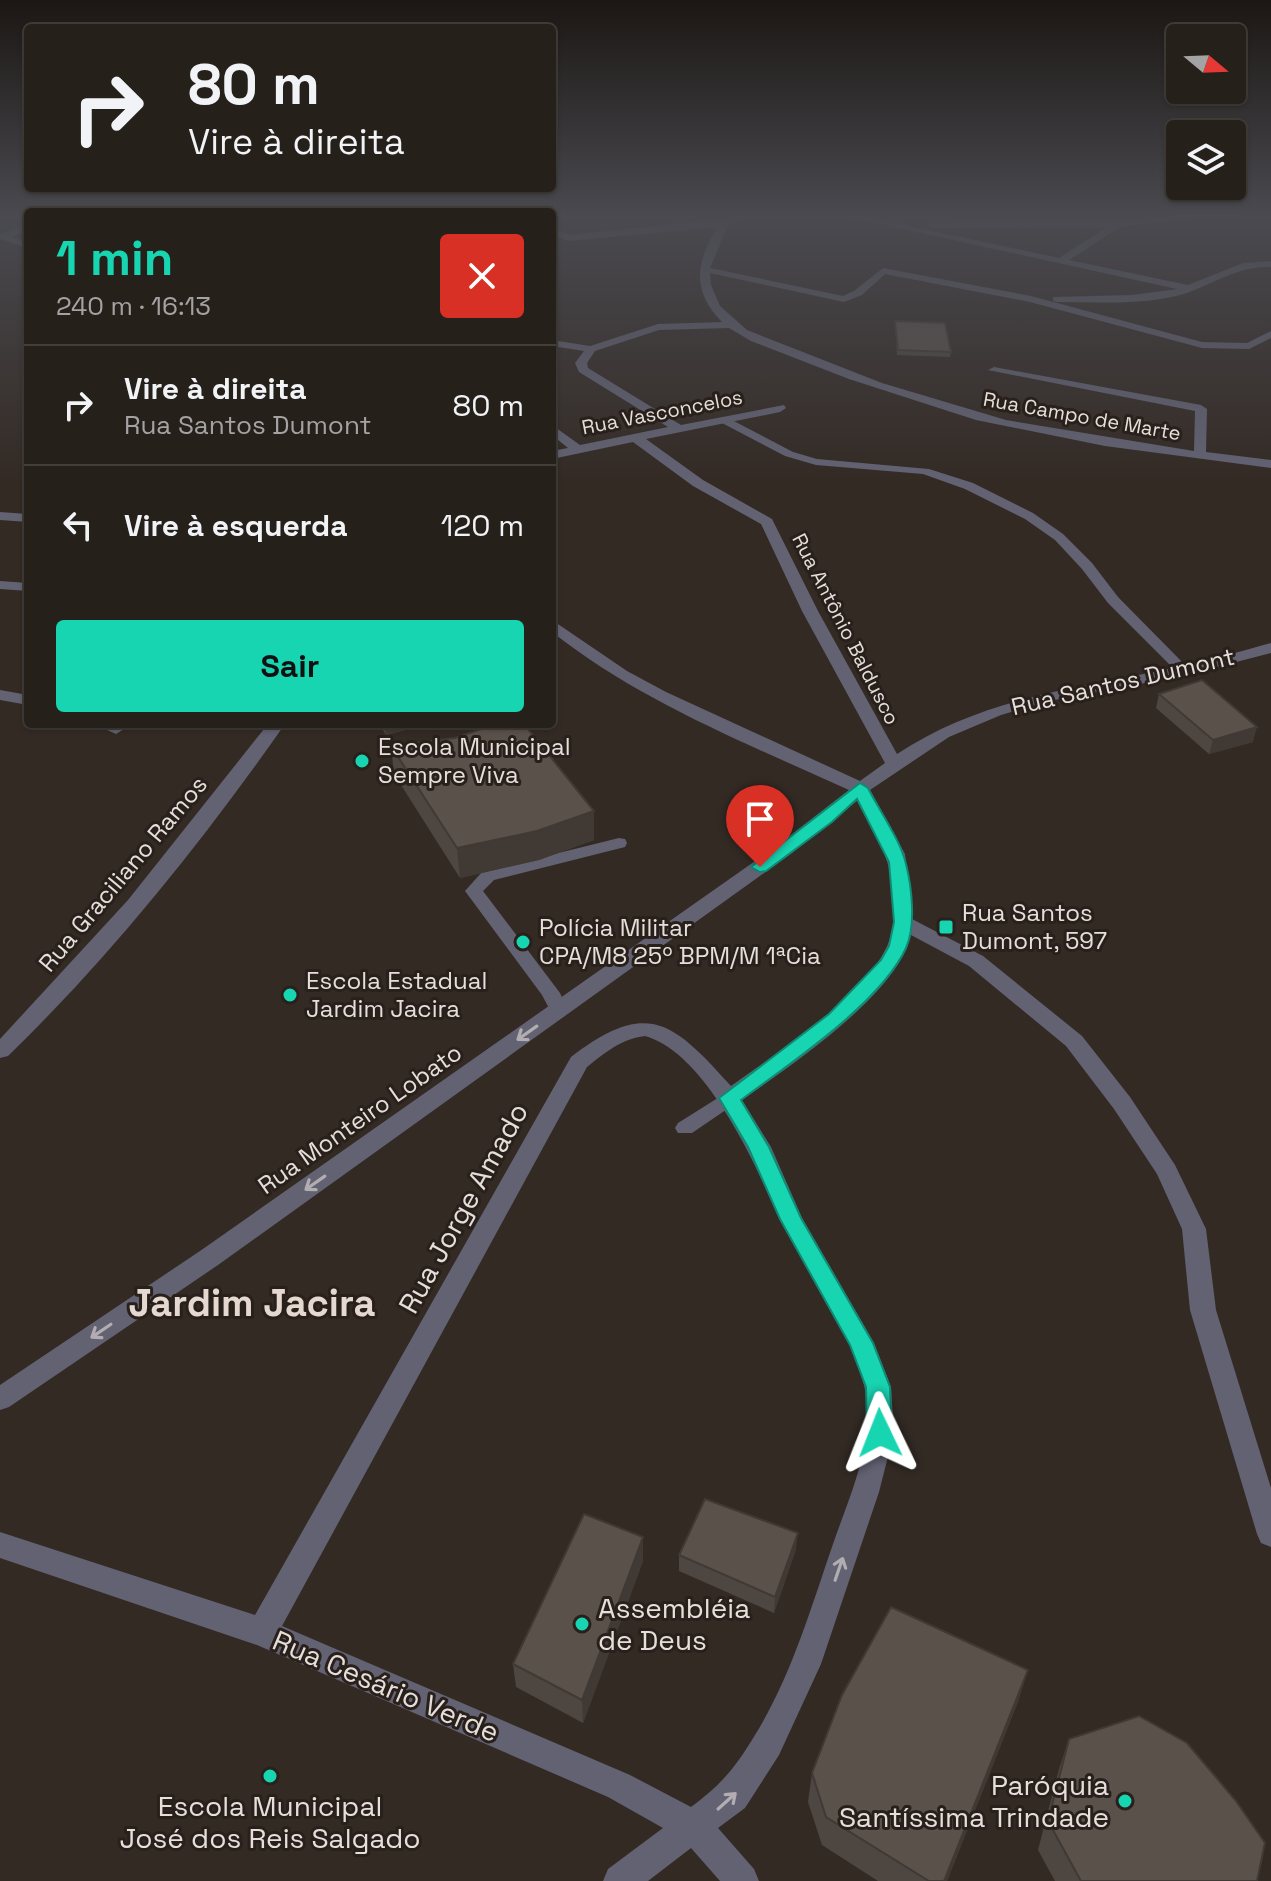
<!DOCTYPE html>
<html lang="pt">
<head>
<meta charset="utf-8">
<style>
	body { margin:0; font-family:"Space Grotesk",sans-serif; background:#322d28; color:#f1f3f6; height:100vh; display:flex; flex-direction:column; font-size:30px; white-space:nowrap }
	* { box-sizing:border-box; margin:0 }
	p { font-size:26px; color:#a4a3a3 }
	.icon { flex:none; width:44px; height:44px; fill:none; stroke:currentColor; stroke-width:2; stroke-linecap:round; stroke-linejoin:round }
	.map { position:relative; flex:1; overflow:hidden }
	.panel { position:absolute; left:24px; top:208px; width:532px; height:520px; display:flex; flex-direction:column; background:#26201b; border-radius:8px; box-shadow:0 2px 6px #0004,0 0 0 2px #423e3a }
	.panel>* { flex:none }
	.top-card { position:absolute; left:24px; top:24px; width:532px; height:168px; border-radius:8px; box-shadow:0 2px 6px #0004,0 0 0 2px #423e3a; background:#26201b; color:#f1f3f6; overflow:hidden }
	.needle { width:52px; rotate:109deg }
	.fabs { position:absolute; left:1166px; top:24px; display:grid; gap:16px }
	.fabs a { display:grid; place-items:center; width:80px; height:80px; border-radius:8px; background:#26201b; box-shadow:0 2px 6px #0004,0 0 0 2px #423e3a; font-size:40px }
	.pin { position:absolute; display:grid; place-items:center; width:68px; height:68px; color:#fff; margin:-82px -34px; border-radius:50% 50% 50% 0; rotate:-45deg; box-shadow:0 0 8px #0007 }
	.pin .icon { rotate:45deg }
	.me { position:absolute; width:88px; margin:-44px; rotate:358deg; stroke-linejoin:round; filter:drop-shadow(0 0 6px #0008) }
	.turn { display:flex; align-items:center; gap:28px; height:168px; padding:0 32px; font-size:36px }
	.turn .icon { width:104px; height:104px; stroke-width:2.5 }
	.turn b { display:block; font-size:56px; line-height:68px }
	.round { display:grid; place-items:center; flex:none; width:84px; height:84px; border-radius:8px; background:#322d28 }
	.overview { display:flex; align-items:center; justify-content:space-between; height:136px; padding:0 32px }
	h1 { font-size:48px; font-weight:600; line-height:60px; color:#18d5b2 }
	.action { display:flex; gap:16px; margin-top:auto; padding:16px 32px }
	.action a { flex:1; height:92px; border-radius:8px; background:#18d5b2; color:#111; font-size:32px; font-weight:600; line-height:92px; text-align:center }
	ul { padding:0; list-style:none }
	li { display:flex; align-items:center; gap:24px; height:120px; padding:0 32px; border-top:2px solid #423e3a }
	li div { flex:1 }
	li b { display:block; font-size:30px }
	li em { font-style:normal }
	.map>svg:first-child { display:block }
	.lines { fill:none; stroke-linecap:round; stroke-linejoin:round }
	.lane { fill:#636273; fill-rule:evenodd }
	.street { fill:#636273; fill-rule:evenodd }
	.wall { fill:#4e4640 }
	.shaded-wall { fill:#403934 }
	.building { fill:#5b514b; stroke:#403934; stroke-width:2 }
	.oneway { stroke:#b1adb1 }
	.route { fill:#18d5b2; stroke:#108a74; stroke-width:2 }
	.poi-dot { fill:#18d5b2; stroke:#29201b; stroke-width:3 }
	.labels { text-anchor:middle; stroke-width:6; stroke-linejoin:round; paint-order:stroke }
	.far-street-label { font-size:20px; fill:#e5dfdb; stroke:#29201b }
	.street-label { font-size:24px; fill:#e5dfdb; stroke:#29201b }
	.poi-label { font-size:24px; fill:#e5dfdb; stroke:#29201b; text-anchor:start }
	.near-street-label { font-size:28px; fill:#e5dfdb; stroke:#29201b }
	.near-poi-label { font-size:28px; fill:#e5dfdb; stroke:#29201b; text-anchor:start }
	.near-district-label { font-size:38px; font-weight:bold; fill:#e4d8d0; stroke:#29201b }
</style>
</head>
<body>
<div class="map">
<svg width="1271" height="1881" viewBox="0 0 1271 1881">
	<rect width="100%" height="100%" fill="#332a24"/>
	<g class="lines">
		<!-- lane -->
		<g class="lane">
			<path d="M722 419H730L793 452 817 459 929 469 973 483 1033 513 1063 534 1092 563 1118 597 1190 670 1188 673H1178L1108 603 1082 569 1055 540 1025 519 965 489 923 474 816 465 785 456 722 423Z"/>
			<path d="M619 838 625 839 627 843 625 847 494 880 483 891 560 993 568 1010 559 1016 552 1014 542 995 465 891 482 872Z"/>
			<path d="M729 1091 736 1093 739 1098 736 1103 692 1133H678L675 1128 678 1123Z"/>
		</g>
		<!-- street -->
		<g class="street">
			<path d="M730 218H743L728 226 710 268 843 296 854 291 883 268 1031 296 1202 342 1247 343 1271 331V338L1249 349 1202 348 1030 302 885 274 862 295 844 302 710 273 711 285 720 306 747 330 882 383 1006 420 1194 451 1195 411 988 370 994 367 1201 405 1207 409 1206 452 1271 460V468L1105 446 976 420 849 379 751 341 729 328 659 330 595 351 587 363 588 368 681 425 784 405 786 408 780 412 646 439 703 480 772 519 818 611 897 754C984 696 1082 688 1182 666 1212 660 1241 651 1271 643V653L1182 676 1049 701 1001 715 949 737 870 790 905 854 912 919 983 956 1082 1036 1130 1097 1175 1165 1206 1229 1216 1310 1271 1488V1547L1261 1543 1257 1534 1190 1310 1182 1229 1157 1174 1114 1109 1066 1046 969 966 911 935C897 995 791 1065 742 1100L771 1147 802 1218 874 1343 891 1387 894 1433 879 1492 821 1664 779 1755 745 1808 718 1828 754 1869 759 1881H720L691 1848 648 1881H603L608 1869 663 1828 608 1797 257 1645 0 1558V1532L255 1615 571 1057C648 998 673 1022 731 1086 776 1054 867 995 888 944 908 897 882 840 858 800L792 853 218 1265 9 1407 0 1410V1385L200 1251 778 845 849 790C746 743 641 702 552 632V620L627 671 666 692 860 781 885 763 802 611 761 524 693 486 633 442 552 459V451L568 448 552 435V425L580 445 668 427 579 372 575 363 584 351 552 346V340L590 346 658 324 722 322C691 290 696 263 717 227L568 241 552 234V227L569 235ZM645 1036C700 1051 747 1146 769 1195 796 1257 847 1321 864 1385 867 1398 868 1420 866 1434 862 1471 845 1509 833 1544 811 1608 791 1677 755 1735 735 1768 722 1784 691 1807L630 1775 282 1626 587 1067C606 1052 621 1039 645 1036Z"/>
			<path d="M853 218H872L1059 258 1107 227 932 228 927 225 932 222 1193 218 1120 227 1069 260 1188 285 1243 263 1271 261V267C1235 265 1209 288 1176 296 1137 305 1097 302 1057 302L1053 301V297L1132 295 1177 289Z"/>
			<path d="M28 224V230L11 237 28 242V248L0 239V234Z"/>
			<path d="M0 512 28 514V522L0 520Z"/>
			<path d="M0 581 28 583V591L0 589Z"/>
			<path d="M0 690 28 695V705L0 700Z"/>
			<path d="M94 724H118L124 729 116 734Z"/>
			<path d="M268 724H285C203 841 110 957 8 1056L0 1058V1039L128 900Z"/>
		</g>
	</g>
	<!-- wall -->
	<g class="wall">
		<path d="M895 321 951 352 950 357 897 355Z"/>
		<path d="M1159 694 1253 742 1209 754 1156 708Z"/>
		<path d="M379 724H429L386 735Z"/>
		<path d="M391 746 594 840 539 860 460 878 394 774Z"/>
		<path d="M796 1549 774 1613 679 1571V1555Z"/>
		<path d="M643 1561 583 1723 516 1687 513 1664Z"/>
		<path d="M1019 1699 947 1881H878L822 1845 808 1802 812 1773Z"/>
		<path d="M1069 1739 1257 1881H1055L1038 1850 1059 1769Z"/>
	</g>
	<!-- shaded-wall -->
	<g class="shaded-wall">
		<path d="M385 724H429L386 735Z"/>
		<path d="M1257 727 1253 742 1209 754 1213 740Z"/>
		<path d="M594 811V840L539 860 460 878 457 848Z"/>
		<path d="M798 1533 796 1549 774 1613 775 1597Z"/>
		<path d="M643 1537V1561L583 1723 582 1700Z"/>
		<path d="M1028 1670 1019 1699 947 1881H944Z"/>
	</g>
	<!-- building -->
	<g class="building">
		<path d="M895 321 945 323 951 352 898 350Z"/>
		<path d="M1202 680 1257 727 1213 740 1159 694Z"/>
		<path d="M495 724H524L594 811 537 831 457 848 391 746 455 738Z"/>
		<path d="M705 1499 798 1533 775 1597 679 1555Z"/>
		<path d="M584 1514 643 1537 582 1700 513 1664Z"/>
		<path d="M891 1607 1028 1670 944 1881H929L826 1817 812 1773 842 1695Z"/>
		<path d="M1139 1716 1187 1743 1236 1801 1265 1843 1257 1881H1081L1048 1821 1069 1739Z"/>
	</g>
	<!-- one-way arrows -->
	<defs><path id="oneway-shaft" d="M-6 0H5M1.5-3L5.5 0L1.5 3" fill="none" stroke-width="1.6" stroke-linecap="round" stroke-linejoin="round" transform="scale(2)"/></defs>
	<g class="oneway">
		<use href="#oneway-shaft" transform="translate(527 1033) rotate(145)"/>
		<use href="#oneway-shaft" transform="translate(315 1183) rotate(145)"/>
		<use href="#oneway-shaft" transform="translate(101 1331) rotate(146)"/>
		<use href="#oneway-shaft" transform="translate(839 1569) rotate(-71)"/>
		<use href="#oneway-shaft" transform="translate(727 1801) rotate(-42)"/>
	</g>
	<!-- sky -->
	<linearGradient id="sky" x2="0" y2="1"><stop stop-color="#1c1714"/><stop offset="0.45" stop-color="#4a4a50"/><stop offset="1" stop-color="#4a4a50" stop-opacity="0"/></linearGradient>
	<rect width="1271" height="482" fill="url(#sky)"/>
	<!-- route -->
	<path class="route" d="M860 783 868 788C879 810 901 841 906 864 912 888 916 926 906 948 881 1003 789 1064 741 1100L769 1147 801 1218 873 1343 890 1387 892 1433 889 1441 880 1444 871 1441 867 1433 866 1387 850 1345 780 1219 748 1147 719 1098 829 1014 881 960 889 946 894 922 889 862 857 799 832 822 766 871 760 872 751 867Z"/>
	<!-- markers -->
	<g class="poi-dot">
		<circle cx="362" cy="761" r="8"/>
		<rect x="938" y="919" width="16" height="16" rx="4"/>
		<circle cx="523" cy="942" r="8"/>
		<circle cx="290" cy="995" r="8"/>
		<circle cx="582" cy="1624" r="8"/>
		<circle cx="270" cy="1776" r="8"/>
		<circle cx="1125" cy="1801" r="8"/>
	</g>
	<g class="labels">
		<!-- far-street labels -->
		<g class="far-street-label">
			<text transform="translate(662 412) rotate(-11)" y="7">Rua Vasconcelos</text>
			<text transform="translate(1082 416) rotate(10)" y="7">Rua Campo de Marte</text>
			<text transform="translate(846 629) rotate(63)" y="7">Rua Antônio Baldusco</text>
		</g>
		<!-- street labels -->
		<g class="street-label">
			<text transform="translate(1123 682) rotate(-13)" y="8">Rua Santos Dumont</text>
			<text transform="translate(123 874) rotate(-50)" y="8">Rua Graciliano Ramos</text>
			<text transform="translate(360 1119) rotate(-35)" y="8">Rua Monteiro Lobato</text>
		</g>
		<!-- poi labels -->
		<g class="poi-label">
			<text x="378" y="755">Escola Municipal<tspan x="378" dy="28">Sempre Viva</tspan></text>
			<text x="962" y="921">Rua Santos<tspan x="962" dy="28">Dumont, 597</tspan></text>
			<text x="539" y="936">Polícia Militar<tspan x="539" dy="28">CPA/M8 25º BPM/M 1ªCia</tspan></text>
			<text x="306" y="989">Escola Estadual<tspan x="306" dy="28">Jardim Jacira</tspan></text>
		</g>
		<!-- near-street labels -->
		<g class="near-street-label">
			<text transform="translate(463 1208) rotate(-61)" y="10">Rua Jorge Amado</text>
			<text transform="translate(386 1686) rotate(23)" y="10">Rua Cesário Verde</text>
		</g>
		<!-- near-poi labels -->
		<g class="near-poi-label">
			<text x="598" y="1618">Assembléia<tspan x="598" dy="32">de Deus</tspan></text>
			<text x="1109" y="1795" text-anchor="end">Paróquia<tspan x="1109" dy="32">Santíssima Trindade</tspan></text>
			<text x="270" y="1816" text-anchor="middle">Escola Municipal<tspan x="270" dy="32">José dos Reis Salgado</tspan></text>
		</g>
		<!-- near-district labels -->
		<g class="near-district-label">
			<text x="252" y="1316">Jardim Jacira</text>
		</g>
	</g>
</svg>
<div class="fabs">
<a><svg class="needle" viewBox="-14 -14 28 28"><path d="M0-13l5 13h-10z" fill="#e53935"/><path d="M0 13l5-13h-10z" fill="#a4a3a3"/></svg></a>
<a><svg class="icon" aria-label="layers" viewBox="0 0 24 24"><path d="M12 4l9 5-9 5-9-5zM3 14l9 5 9-5"/></svg></a>
</div>
<div class="pin" style="left:760px;top:867px;background:#d93025"><svg class="icon" aria-label="arrive" viewBox="0 0 24 24"><path d="M6 21V4h12l-3 4 3 4H6"/></svg></div>
<svg class="me" style="left:880px;top:1433px" viewBox="-20 -20 40 40"><path d="M0-17L14 15 0 8-14 15z" fill="#18d5b2" stroke="#fff" stroke-width="4"/></svg>
<div class="top-card">
<div class="turn"><svg class="icon" aria-label="right" viewBox="0 0 24 24"><path d="M7 20v-9h11M14 6l5 5-5 5"/></svg><div><b>80 m</b>Vire à direita</div></div>
</div>
<section class="panel">
<div class="overview"><div><h1>1 min</h1><p>240 m · 16:13</p></div><a class="round" style="background:#d93025;color:#fff"><svg class="icon" aria-label="close" viewBox="0 0 24 24"><path d="M6 6l12 12M18 6L6 18"/></svg></a></div>
<ul>
<li><svg class="icon" aria-label="right" viewBox="0 0 24 24"><path d="M7 20v-9h11M14 6l5 5-5 5"/></svg><div><b>Vire à direita</b><p>Rua Santos Dumont</p></div><em>80 m</em></li>
<li><svg class="icon" aria-label="left" viewBox="0 0 24 24"><path d="M17 20v-9H6M10 6l-5 5 5 5"/></svg><div><b>Vire à esquerda</b></div><em>120 m</em></li>
</ul>
<div class="action"><a>Sair</a></div>
</section>
</div>
</body>
</html>
